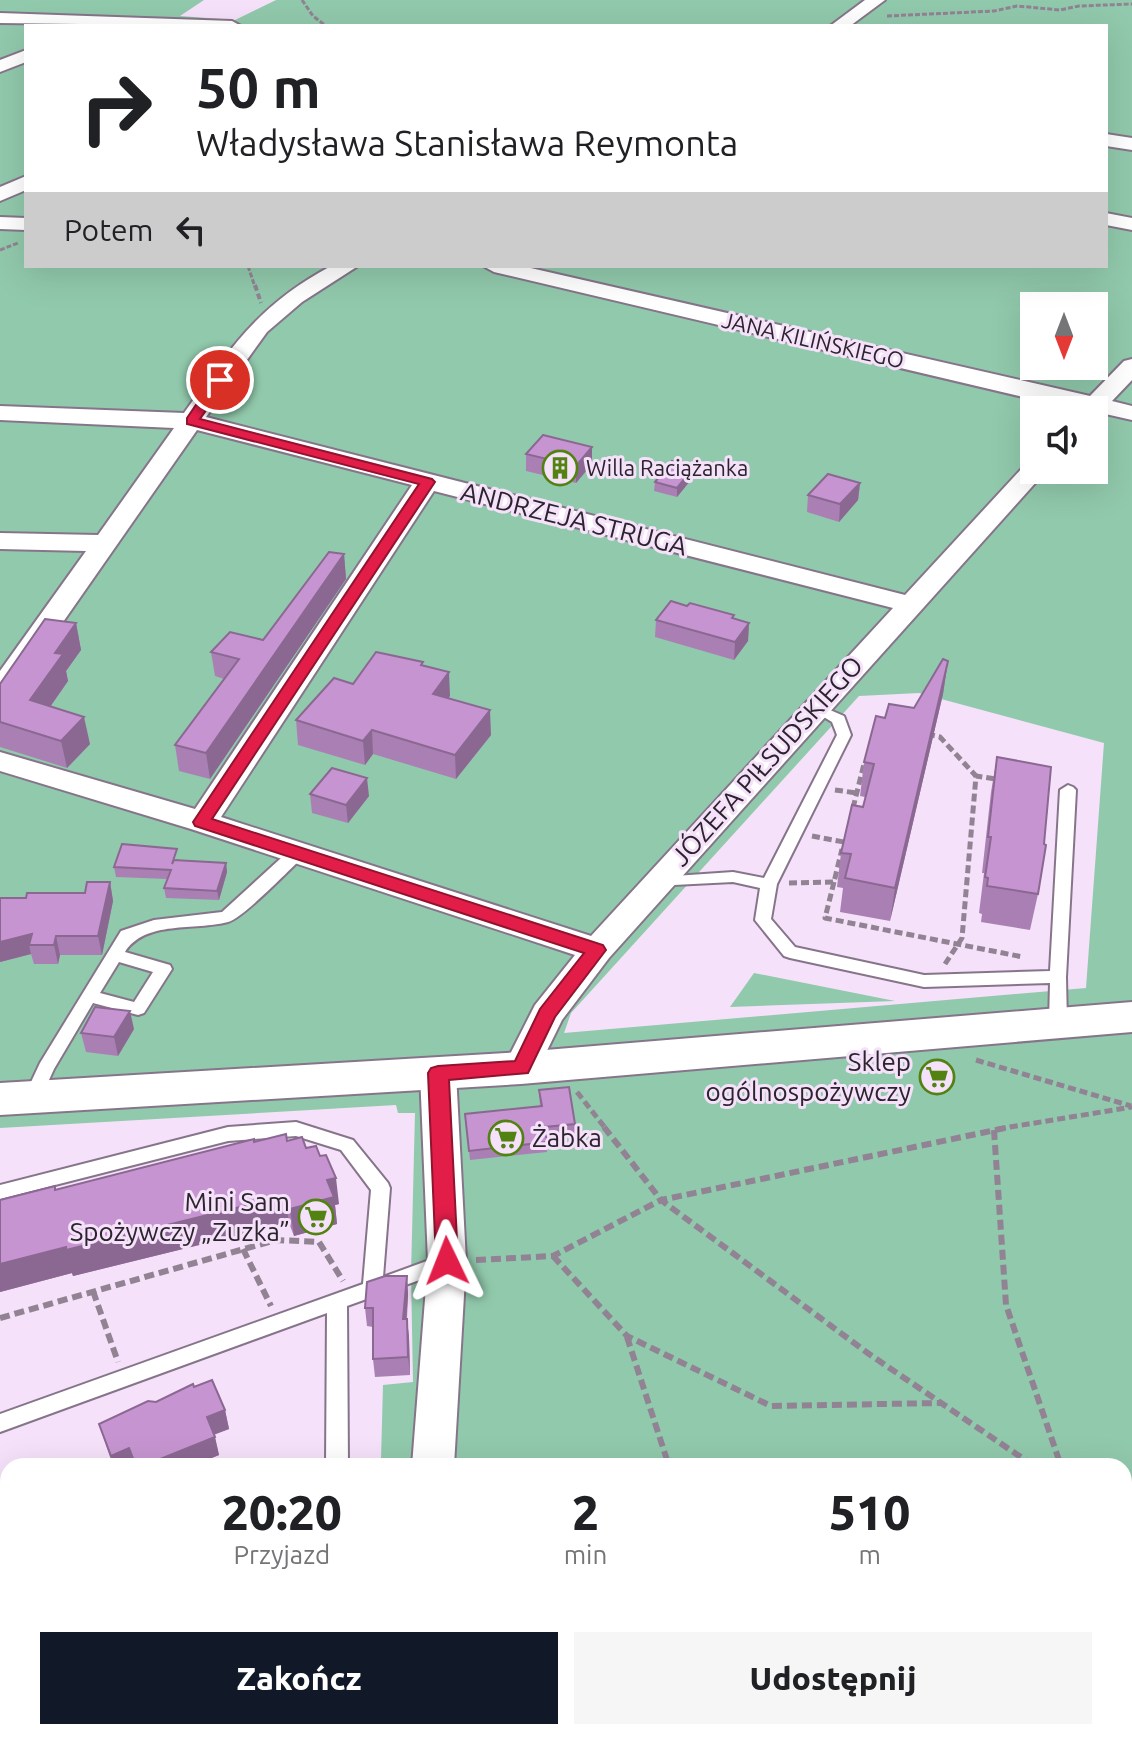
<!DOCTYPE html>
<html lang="pl">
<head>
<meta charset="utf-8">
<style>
	body { margin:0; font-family:Ubuntu,sans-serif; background:#f6f6f6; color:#202124; height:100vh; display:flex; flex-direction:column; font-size:30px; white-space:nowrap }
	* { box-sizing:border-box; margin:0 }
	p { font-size:26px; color:#757577 }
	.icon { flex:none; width:44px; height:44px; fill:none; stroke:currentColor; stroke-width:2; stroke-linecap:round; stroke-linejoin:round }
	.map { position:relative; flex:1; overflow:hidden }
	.details { position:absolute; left:0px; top:1458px; width:1132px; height:282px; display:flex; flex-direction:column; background:#fff; border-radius:24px 24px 0 0; box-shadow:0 8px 32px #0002 }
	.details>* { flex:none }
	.top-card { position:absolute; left:24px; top:24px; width:1084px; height:244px; border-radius:0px; box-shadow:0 8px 32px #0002; background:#fff; color:#202124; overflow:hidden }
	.needle { width:52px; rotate:180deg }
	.tools { position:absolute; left:1020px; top:292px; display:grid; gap:16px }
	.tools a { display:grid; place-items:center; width:88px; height:88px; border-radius:0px; background:#fff; box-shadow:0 8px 32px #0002; font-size:40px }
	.pin { position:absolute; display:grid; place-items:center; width:68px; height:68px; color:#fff; margin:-34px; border:4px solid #fff; border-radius:50%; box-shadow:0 2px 8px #0007 }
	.me { position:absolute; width:88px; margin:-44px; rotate:358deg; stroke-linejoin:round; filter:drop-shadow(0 0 6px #0008) }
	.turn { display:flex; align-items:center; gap:28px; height:168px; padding:0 40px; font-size:36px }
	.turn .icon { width:104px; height:104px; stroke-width:2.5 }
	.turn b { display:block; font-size:56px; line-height:68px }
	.then { display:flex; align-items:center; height:76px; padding:0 40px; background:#0003; gap:16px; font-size:30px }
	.eta { display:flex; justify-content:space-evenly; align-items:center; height:136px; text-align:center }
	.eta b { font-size:48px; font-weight:800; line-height:56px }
	.button { display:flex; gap:16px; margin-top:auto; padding:16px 40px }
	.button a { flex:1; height:92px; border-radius:0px; background:#111827; color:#fff; font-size:32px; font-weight:800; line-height:92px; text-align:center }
	.button a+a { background:#f6f6f6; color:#202124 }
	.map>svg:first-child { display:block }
	.green { fill:#91c9ac; fill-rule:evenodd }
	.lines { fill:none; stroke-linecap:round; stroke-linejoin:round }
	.service-casing { stroke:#86758a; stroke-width:4 }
	.minor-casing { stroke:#86758a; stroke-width:4 }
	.tertiary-casing { stroke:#86758a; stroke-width:4 }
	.path-far3 { stroke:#918393; stroke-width:3; stroke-dasharray:5 2; stroke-linecap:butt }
	.path-far2 { stroke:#918393; stroke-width:4; stroke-dasharray:6 3; stroke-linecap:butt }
	.path-far1 { stroke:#918393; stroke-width:5; stroke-dasharray:8 4; stroke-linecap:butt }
	.path { stroke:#918393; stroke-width:6; stroke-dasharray:10 5; stroke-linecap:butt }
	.service { fill:#fff; fill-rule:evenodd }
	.minor { fill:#fff; fill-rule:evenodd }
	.tertiary { fill:#fff; fill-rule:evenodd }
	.wall { fill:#aa80b4 }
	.shaded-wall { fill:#8b6892 }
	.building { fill:#c695d1; stroke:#8b6892; stroke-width:2 }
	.route { fill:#e11d48; stroke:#92132f; stroke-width:2 }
	.labels { text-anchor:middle; stroke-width:6; stroke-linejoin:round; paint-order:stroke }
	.far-street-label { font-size:22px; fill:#2b242c; stroke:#f5e1f9 }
	.far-poi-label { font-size:22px; fill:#2b242c; stroke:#f5e1f9; text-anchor:start }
	.street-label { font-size:26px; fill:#2b242c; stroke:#f5e1f9 }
	.poi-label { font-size:26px; fill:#2b242c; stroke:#f5e1f9; text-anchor:end }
</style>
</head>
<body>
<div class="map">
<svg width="1132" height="1739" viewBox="0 0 1132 1739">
	<rect width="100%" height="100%" fill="#f5e1f9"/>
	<!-- green -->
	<g class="green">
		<path d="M0 0H204L180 16 235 20 276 0H1132V1739H400V1732H1124V1466H384L381 1459 383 1385 413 1382 411 1274 415 1113H398L396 1105 0 1128ZM26 26H1106V266H26ZM1034 306H1094V366H1034ZM1034 410H1094V470H1034ZM919 693 1104 743 1086 988 564 1033 571 1013 859 696Z"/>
		<path d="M754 973 895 1001 730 1007Z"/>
	</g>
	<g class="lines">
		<!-- service casing -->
		<g class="service-casing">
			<g id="service">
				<path d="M816 704 844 716 851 735 777 884 771 919 795 947 924 975 1050 971 1060 790 1068 785 1073 787 1076 790 1066 977 1067 1024 1064 1028H1052L1049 1024 1050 983 924 987 790 958 784 956 755 920 760 888 733 882 654 886 652 882 660 877 733 872 764 878 837 735 832 722 809 708Z"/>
				<path d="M297 848 303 849 305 853 303 857C289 870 243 918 228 922 195 931 145 920 125 952L170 965 172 969 144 1013 138 1015 93 1003 54 1069 39 1102H27L24 1097 40 1063 121 931 154 920 222 912 291 849ZM119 962 153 972 134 1002 100 993Z"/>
				<path d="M296 1122 353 1140 388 1183 390 1188 383 1277 446 1254 453 1256 456 1262 453 1268 347 1306 348 1466H326L327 1313 0 1432V1414L363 1284 371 1190 341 1150 296 1136 228 1141 0 1199V1185L228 1127Z"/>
				<path d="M8 1707V1729L0 1730V1708Z"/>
				<path d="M346 1732H370L369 1739H345Z"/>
			</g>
		</g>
		<!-- minor casing -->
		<g class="minor-casing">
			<g id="minor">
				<path d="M865 0H885L850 26H830Z"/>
				<path d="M0 13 232 21 241 26 0 23Z"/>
				<path d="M26 50V62L0 72V60Z"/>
				<path d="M1106 134 1132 138V150L1106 146Z"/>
				<path d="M26 176V190L0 201V187Z"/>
				<path d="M1106 213 1132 218V230L1106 225Z"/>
				<path d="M0 217 26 218V230L0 229Z"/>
				<path d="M331 266H358L302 302 267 332 206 417 905 595 1025 465 1034 462V470H1047L609 958 562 1020 534 1077 521 1081 508 1077 503 1068 535 1005 575 955 191 829 0 771V752L195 809 412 485 197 430 10 698 0 701V671L86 551 0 549V533L98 535 174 428 0 420V406L184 413C231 348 258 305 331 266ZM434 491 893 608 591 936 221 817Z"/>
				<path d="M483 266H522L1090 396 1124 361 1132 359V380L1112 401 1132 406V420L1101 413 1094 416V410H1078L494 272Z"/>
				<path d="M438 1060 451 1064 456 1073 466 1261 454 1466H412L428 1261 420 1073 425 1064Z"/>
			</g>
		</g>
		<!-- tertiary casing -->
		<g class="tertiary-casing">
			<path id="tertiary" d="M1132 1002V1032L521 1084 0 1115V1083L521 1052Z"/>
		</g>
		<!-- path-far3 -->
		<g class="path-far3">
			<path d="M302 0 313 16 326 26"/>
			<path d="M887 16 994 11 1017 6 1060 10 1079 6 1132 4"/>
			<path d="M0 250 18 243"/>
			<path d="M248 266 255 287"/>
		</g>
		<!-- path-far2 -->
		<path class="path-far2" d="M255 285 261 303"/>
		<!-- path-far1 -->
		<g class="path-far1">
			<path d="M927 734 940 737 976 776"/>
			<path d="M835 790 857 793"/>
			<path d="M853 808 864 764"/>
			<path d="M812 836 844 842"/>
			<path d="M834 882 825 918 1023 957"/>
			<path d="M789 883 834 882 842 849"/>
			<path d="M945 964 962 938 976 776 996 779"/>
			<path d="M976 1060 1131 1106"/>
			<path d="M577 1092 606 1129"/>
			<path d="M998 1129 1132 1107"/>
		</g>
		<!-- path -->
		<g class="path">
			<path d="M604 1127 661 1200 869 1354 1034 1466"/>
			<path d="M994 1130 1006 1305 1061 1466"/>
			<path d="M243 1249 271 1306"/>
			<path d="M553 1256 627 1336 771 1406 940 1403"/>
			<path d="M476 1260 553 1256 661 1200 1010 1127"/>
			<path d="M93 1291 118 1362"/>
			<path d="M0 1318 276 1240 319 1242 343 1281"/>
			<path d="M627 1337 669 1466"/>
			<path d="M1124 1527 1132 1532"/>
			<path d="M1124 1659 1132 1656"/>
			<path d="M0 1690 8 1689"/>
			<path d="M1124 1695 1132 1711"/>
			<path d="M427 1732V1739"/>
		</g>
		<!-- service -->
		<use href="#service" class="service"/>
		<!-- minor -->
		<use href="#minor" class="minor"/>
		<!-- tertiary -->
		<use href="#tertiary" class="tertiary"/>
	</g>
	<!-- wall -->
	<g class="wall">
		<path d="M526 454 592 464 576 483 526 471Z"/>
		<path d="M694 467V476L677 497 654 491 655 482Z"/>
		<path d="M860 483 858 500 839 522 807 512 808 495Z"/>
		<path d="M344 554 346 579 210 779 179 771 175 745 224 679 215 676 211 652 263 640Z"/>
		<path d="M687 606 734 615V619L749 623 748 641 734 660 655 637 656 620Z"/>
		<path d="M76 623 81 650 66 671 68 681 50 707 90 744 67 768 0 747V684Z"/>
		<path d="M948 661 943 694 890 921 840 912 843 888 837 887 841 853 863 807 865 797 860 796 864 762 885 718 914 708Z"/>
		<path d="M423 666 450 696 448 698 491 735 456 779 373 754 365 765 298 745 296 720 353 684Z"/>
		<path d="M997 757 1038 894 1030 930 981 922 982 914 979 913 984 873H982L991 792Z"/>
		<path d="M310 794 369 796 348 823 312 813Z"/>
		<path d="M179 859 178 861 226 863 227 872 219 900 166 898 164 888 167 879 116 877 114 867Z"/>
		<path d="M110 882 113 901 102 955H60L58 964H34L31 954 0 962 26 898 85 893Z"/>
		<path d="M134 1029 118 1056 86 1052 81 1033Z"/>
		<path d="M539 1090 575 1124V1134L546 1136 547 1152 470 1160 465 1114 540 1107Z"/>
		<path d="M287 1141 306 1148 339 1204 335 1205 337 1224 294 1236 289 1223 73 1276 72 1273 0 1292V1200L55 1186 56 1190 254 1142Z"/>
		<path d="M407 1276 408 1295 407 1319 409 1338 410 1375 375 1377 373 1359V1327L367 1326 365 1308Z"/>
		<path d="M194 1387 225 1410 229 1429 214 1434 219 1455 192 1466H113L99 1424Z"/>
	</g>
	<!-- shaded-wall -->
	<g class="shaded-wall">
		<path d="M592 447V464L576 483V466Z"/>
		<path d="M694 467V476L677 497V488Z"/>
		<path d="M860 483 858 500 839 522 840 504Z"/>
		<path d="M344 554 346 579 210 779 206 753Z"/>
		<path d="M76 623 81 650 66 671 68 681 36 727 30 700 55 653Z"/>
		<path d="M749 623 748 641 734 660 735 642Z"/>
		<path d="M948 661 943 694 890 921 895 888Z"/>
		<path d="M449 672 450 696 434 718 433 694Z"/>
		<path d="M490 710 491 735 456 779 455 755Z"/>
		<path d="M84 717 90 744 67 768 61 741Z"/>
		<path d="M372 730 373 754 365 765 363 741Z"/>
		<path d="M367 778 369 796 348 823 346 805Z"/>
		<path d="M226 863 227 872 219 900 217 891Z"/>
		<path d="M110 882 113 901 102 955 98 936Z"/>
		<path d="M32 934 29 945 31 954 0 962V942Z"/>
		<path d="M56 936 60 955 58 964 54 945Z"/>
		<path d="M130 1011 134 1029 118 1056 114 1037Z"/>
		<path d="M336 1178 339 1204 335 1205 337 1224 294 1236 290 1209 327 1180Z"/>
		<path d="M285 1196 289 1223 73 1276 72 1273 0 1292V1264L66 1247Z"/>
		<path d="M407 1276 408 1295 405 1338 403 1319Z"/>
		<path d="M407 1319 409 1338 410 1375 408 1357Z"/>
		<path d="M225 1410 229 1429 211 1436 207 1417Z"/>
		<path d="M215 1437 219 1455 192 1466H143Z"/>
		<path d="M129 1448 134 1466H113L111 1456Z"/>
	</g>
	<!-- building -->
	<g class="building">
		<path d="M543 435 592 447 576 466 526 454Z"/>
		<path d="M672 461 694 467 677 488 655 482Z"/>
		<path d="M828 474 860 483 840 504 808 495Z"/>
		<path d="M329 552 344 554 206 753 175 745 239 659 211 652 230 632 263 640Z"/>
		<path d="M671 601 687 606 690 603 734 615 732 618 749 623 735 642 656 620Z"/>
		<path d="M45 619 76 623 55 653 63 654 30 700 84 717 61 741 0 722V684Z"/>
		<path d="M376 652 423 662 421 665 449 672 433 694 490 710 455 755 372 730 363 741 296 720 334 678 353 684Z"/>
		<path d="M943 659 948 661 895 888 845 878 851 854 841 853 852 805 863 807 874 764 864 762 876 716 885 718 889 704 914 708Z"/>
		<path d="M997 757 1051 767 1044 844 1046 845 1038 894 987 886 988 878 985 877 991 837H988Z"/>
		<path d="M332 768 367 778 346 805 310 794Z"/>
		<path d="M122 844 177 849 172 864 174 860 226 863 217 891 164 888 171 870 114 867Z"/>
		<path d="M87 882H110L98 936H56L54 945H29L32 934 0 942V898H26L27 893H85Z"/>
		<path d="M95 1007 130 1011 114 1037 81 1033Z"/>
		<path d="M569 1087 575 1124 545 1127 547 1142 469 1151 465 1114 542 1106 539 1090Z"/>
		<path d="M286 1134 287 1141 302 1137 306 1148 316 1146 320 1156 326 1155 336 1178 327 1180 334 1197 290 1209 285 1196 66 1250V1247L0 1264V1200L55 1186V1190L254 1139V1142Z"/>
		<path d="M385 1276H407L403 1319H407L408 1357 373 1359V1308H365L367 1282Z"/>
		<path d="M212 1380 225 1410 207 1417 215 1437 143 1466H136L129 1448 111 1456 99 1424 148 1401 156 1402 193 1384 194 1387Z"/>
		<rect x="191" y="1737" width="24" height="2"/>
	</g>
	<!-- route -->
	<path class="route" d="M220 376 227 380 200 419 432 479 435 482 212 819 603 945 606 950 555 1017 528 1073 449 1080 458 1261 455 1267 447 1270 439 1267 436 1261 428 1073 431 1068 438 1066 515 1061 540 1009 584 953 195 826 193 822 419 484 187 424V418L215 377Z"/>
	<!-- icons -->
	<defs>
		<g id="building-ring" transform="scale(1.8)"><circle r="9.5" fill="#f5e1f9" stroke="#528211" stroke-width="1.5"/><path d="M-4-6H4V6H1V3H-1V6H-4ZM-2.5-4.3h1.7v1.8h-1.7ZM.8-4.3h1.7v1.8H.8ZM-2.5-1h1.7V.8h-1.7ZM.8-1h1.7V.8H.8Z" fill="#528211"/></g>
		<g id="supermarket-ring" transform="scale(1.8)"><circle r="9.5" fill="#f5e1f9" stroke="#528211" stroke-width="1.5"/><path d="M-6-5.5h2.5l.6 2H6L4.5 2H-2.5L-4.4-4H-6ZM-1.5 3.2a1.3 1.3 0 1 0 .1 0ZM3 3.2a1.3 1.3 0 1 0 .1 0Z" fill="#528211"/></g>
	</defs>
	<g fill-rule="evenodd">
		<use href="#building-ring" x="560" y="468"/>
		<use href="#supermarket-ring" x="937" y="1077"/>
		<use href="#supermarket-ring" x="506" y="1138"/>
		<use href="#supermarket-ring" x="316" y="1217"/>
	</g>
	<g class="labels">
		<!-- far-street labels -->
		<g class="far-street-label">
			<text transform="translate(813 340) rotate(13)" y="8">JANA KILIŃSKIEGO</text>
		</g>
		<!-- far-poi labels -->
		<g class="far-poi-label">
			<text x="586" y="476">Willa Raciążanka</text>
		</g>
		<!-- street labels -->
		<g class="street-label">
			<text transform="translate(574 519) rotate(14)" y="9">ANDRZEJA STRUGA</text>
			<text transform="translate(767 761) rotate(-48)" y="9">JÓZEFA PIŁSUDSKIEGO</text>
		</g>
		<!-- poi labels -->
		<g class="poi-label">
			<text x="911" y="1071">Sklep<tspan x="911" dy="30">ogólnospożywczy</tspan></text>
			<text x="532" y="1147" text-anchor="start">Żabka</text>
			<text x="290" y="1211">Mini Sam<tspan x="290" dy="30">Spożywczy „Zuzka”</tspan></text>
		</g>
	</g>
</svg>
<div class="tools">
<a><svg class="needle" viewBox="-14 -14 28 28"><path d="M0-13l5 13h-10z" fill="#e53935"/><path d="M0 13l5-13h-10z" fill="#757577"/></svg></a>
<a><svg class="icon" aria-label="sound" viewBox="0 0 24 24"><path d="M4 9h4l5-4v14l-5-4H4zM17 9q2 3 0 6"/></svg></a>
</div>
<div class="pin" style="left:220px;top:380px;background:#d93025"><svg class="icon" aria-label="arrive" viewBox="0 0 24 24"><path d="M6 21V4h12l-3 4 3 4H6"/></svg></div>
<svg class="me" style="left:447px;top:1261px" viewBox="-20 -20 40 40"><path d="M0-17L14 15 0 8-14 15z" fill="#e11d48" stroke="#fff" stroke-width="4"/></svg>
<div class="top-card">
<div class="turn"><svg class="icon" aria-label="right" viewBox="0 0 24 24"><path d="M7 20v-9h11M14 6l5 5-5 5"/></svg><div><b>50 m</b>Władysława Stanisława Reymonta</div></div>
<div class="then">Potem<svg class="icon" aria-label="left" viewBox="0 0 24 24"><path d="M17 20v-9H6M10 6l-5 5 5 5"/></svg></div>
</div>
<section class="details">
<div class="eta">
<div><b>20:20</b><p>Przyjazd</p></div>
<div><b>2</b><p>min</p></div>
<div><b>510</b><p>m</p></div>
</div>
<div class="button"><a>Zakończ</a><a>Udostępnij</a></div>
</section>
</div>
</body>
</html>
